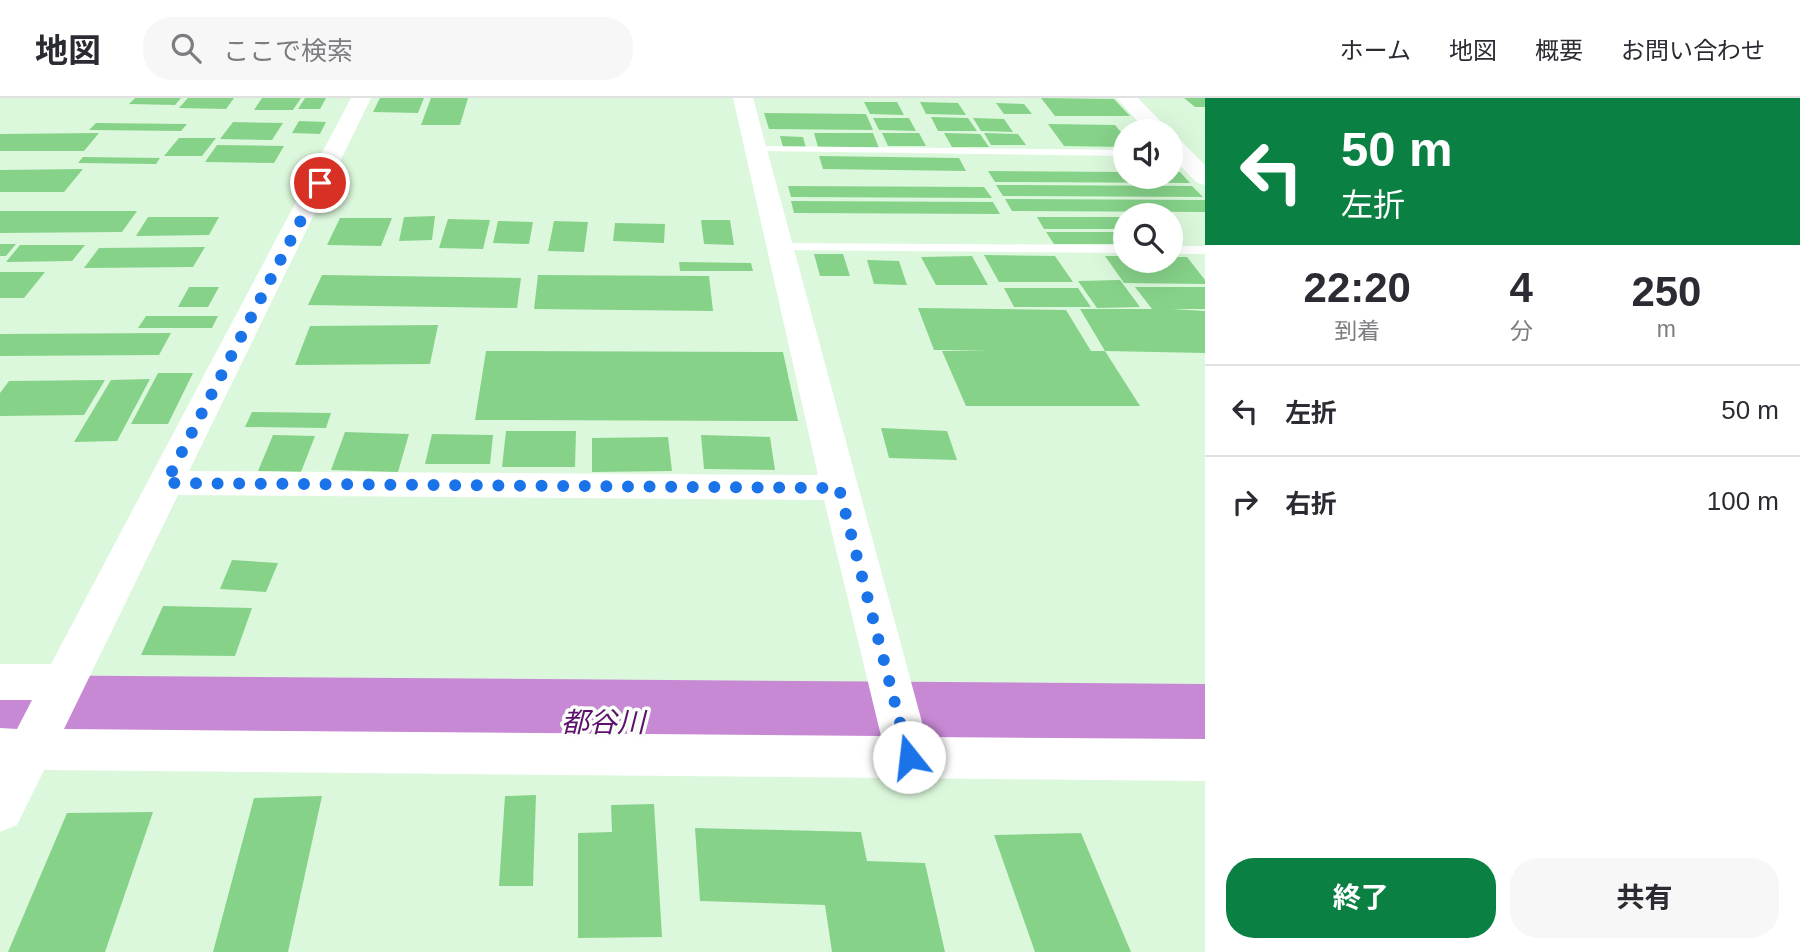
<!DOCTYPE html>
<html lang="ja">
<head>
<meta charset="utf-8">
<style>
	body { margin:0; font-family:Helvetica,"Noto Sans JP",sans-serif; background:#f7f7f7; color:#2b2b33; height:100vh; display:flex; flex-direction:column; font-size:26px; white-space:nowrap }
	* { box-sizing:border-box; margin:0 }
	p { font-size:23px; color:#7c7c81 }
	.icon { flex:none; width:38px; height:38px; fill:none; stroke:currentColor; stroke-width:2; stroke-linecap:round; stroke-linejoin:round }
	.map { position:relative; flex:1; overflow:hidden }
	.sheet { display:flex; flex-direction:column; background:#fff; width:595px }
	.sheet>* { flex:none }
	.banner { background:#0b8043; color:#fff; overflow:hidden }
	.fabs { position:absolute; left:1113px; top:21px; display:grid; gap:14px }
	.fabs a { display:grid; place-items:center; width:70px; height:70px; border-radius:50%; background:#fff; box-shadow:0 7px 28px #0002; font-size:35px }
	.pin { position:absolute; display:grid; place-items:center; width:60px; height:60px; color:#fff; margin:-30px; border:4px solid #fff; border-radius:50%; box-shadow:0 2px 7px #0007 }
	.me { position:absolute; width:77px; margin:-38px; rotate:344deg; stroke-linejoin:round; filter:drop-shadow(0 0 5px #0008) }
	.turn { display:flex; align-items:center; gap:24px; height:147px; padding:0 21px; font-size:32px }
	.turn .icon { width:91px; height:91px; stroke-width:2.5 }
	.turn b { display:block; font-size:49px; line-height:60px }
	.eta { display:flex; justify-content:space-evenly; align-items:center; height:119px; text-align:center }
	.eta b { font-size:42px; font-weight:700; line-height:49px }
	.primary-button { display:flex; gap:14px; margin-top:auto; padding:14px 21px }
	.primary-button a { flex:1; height:80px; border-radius:28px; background:#0b8043; color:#fff; font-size:28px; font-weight:700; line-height:80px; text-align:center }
	.primary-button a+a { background:#f7f7f7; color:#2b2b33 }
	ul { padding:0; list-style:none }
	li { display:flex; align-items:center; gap:21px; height:91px; padding:0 21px; border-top:2px solid #e1e1e2 }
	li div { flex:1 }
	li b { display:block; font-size:26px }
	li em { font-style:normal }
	header { display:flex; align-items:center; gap:42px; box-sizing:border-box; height:98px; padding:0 35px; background:#fff; border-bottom:2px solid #e1e1e2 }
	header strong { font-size:33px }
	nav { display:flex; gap:38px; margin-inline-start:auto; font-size:24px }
	.search { width:490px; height:63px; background:#f7f7f7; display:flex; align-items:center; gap:18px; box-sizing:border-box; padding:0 24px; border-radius:28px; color:#7c7c81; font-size:26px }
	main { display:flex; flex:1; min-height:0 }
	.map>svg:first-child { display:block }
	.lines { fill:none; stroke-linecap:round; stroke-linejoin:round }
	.river { fill:#c788d4; fill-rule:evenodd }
	.building { fill:#86d289 }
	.service { fill:#fff; fill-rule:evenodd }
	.minor { fill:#fff; fill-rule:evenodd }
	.route { stroke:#1a73e8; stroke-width:12; stroke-dasharray:0 21.6 }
	.labels { text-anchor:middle; stroke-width:7; stroke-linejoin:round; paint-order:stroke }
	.near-water-label { font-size:28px; font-style:italic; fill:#5f0f6e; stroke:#f9fef9 }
</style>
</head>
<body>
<header>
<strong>地図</strong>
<div class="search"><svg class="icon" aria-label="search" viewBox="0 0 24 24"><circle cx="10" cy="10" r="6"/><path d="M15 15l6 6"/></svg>ここで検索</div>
<nav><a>ホーム</a><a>地図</a><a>概要</a><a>お問い合わせ</a></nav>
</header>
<main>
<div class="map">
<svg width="1205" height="854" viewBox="0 0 1205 854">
	<rect width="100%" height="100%" fill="#dcf8dc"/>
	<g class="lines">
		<!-- river -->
		<path class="river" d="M0 577 1205 586V672L501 669 0 663Z"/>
	</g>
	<!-- building -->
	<g class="building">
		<path d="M135 0H181L175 7 129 6Z"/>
		<path d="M188 0H234L226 11 179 10Z"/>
		<path d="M262 0H301L293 12H254Z"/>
		<path d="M305 0H326L320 11H298Z"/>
		<path d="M380 0H424L418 15 373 14Z"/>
		<path d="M431 0H468L460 27H421Z"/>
		<path d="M1041 0 1114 1 1130 18H1055Z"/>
		<path d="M1184 0H1205V9H1195Z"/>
		<path d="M864 4H897L904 17 870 16Z"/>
		<path d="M920 4 958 5 966 17 926 16Z"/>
		<path d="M996 5 1024 6 1032 16H1004Z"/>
		<path d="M764 15 866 16 873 32 769 31Z"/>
		<path d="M931 19 968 20 977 33H938Z"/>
		<path d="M873 20H909L916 33 879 32Z"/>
		<path d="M973 20 1004 21 1013 34 981 33Z"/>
		<path d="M299 23 326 24 320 36 292 35Z"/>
		<path d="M233 24 283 25 272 42 220 41Z"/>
		<path d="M96 25 187 26 181 33 89 32Z"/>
		<path d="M1048 26 1115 27 1125 39V49L1064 48Z"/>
		<path d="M99 35 84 53H0V36Z"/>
		<path d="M814 35H873L879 50 818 49Z"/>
		<path d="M882 35H919L926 48H888Z"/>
		<path d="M944 35 980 36 989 49H952Z"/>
		<path d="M984 35 1018 36 1026 47H991Z"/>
		<path d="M780 38 803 39 806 50 783 49Z"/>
		<path d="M179 40H216L202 58H164Z"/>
		<path d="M217 47 284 48 274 65 205 64Z"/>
		<path d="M819 58 959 60 966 73 823 71Z"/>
		<path d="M83 59 160 60 156 66 78 65Z"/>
		<path d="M83 71 64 94H0V72Z"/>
		<path d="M988 73 1125 74V79H1171V74H1180L1190 85 995 84Z"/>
		<path d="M996 87 1192 88 1203 99 1003 98Z"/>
		<path d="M788 88 984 89 992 100 791 99Z"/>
		<path d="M1005 101 1205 102V114L1012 113Z"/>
		<path d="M791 103 993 104 1000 116 794 115Z"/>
		<path d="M0 113H137L122 134 0 135Z"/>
		<path d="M435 118 432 142 399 143 404 119Z"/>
		<path d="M148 119H219L209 137 136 138Z"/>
		<path d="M1037 119H1125V131H1044Z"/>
		<path d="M340 120H392L381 148 327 147Z"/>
		<path d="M448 121 490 122 483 151 439 150Z"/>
		<path d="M701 122H730L734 147 704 146Z"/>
		<path d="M498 123 533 124 529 146 493 145Z"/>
		<path d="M554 123 588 124 584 154 548 153Z"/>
		<path d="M615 125 665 126 664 145 613 143Z"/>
		<path d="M1046 134H1125V146H1054Z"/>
		<path d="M0 146H16L6 158H0Z"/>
		<path d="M20 147H85L72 163 6 164Z"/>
		<path d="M205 149 193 169 84 170 99 150Z"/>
		<path d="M814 156H843L850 178H820Z"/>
		<path d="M984 157 1055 158 1073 184H999Z"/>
		<path d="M972 158 988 187H936L921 159Z"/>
		<path d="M1105 158H1125V163H1171V159H1187L1205 182V186L1124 185Z"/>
		<path d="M867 162 899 163 907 187 874 186Z"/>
		<path d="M679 164 751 165 753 173H680Z"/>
		<path d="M0 174H45L24 200H0Z"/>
		<path d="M322 177 521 180 517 210 308 207Z"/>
		<path d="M538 177 709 178 713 213 534 211Z"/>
		<path d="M1120 182 1140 209 1097 210 1078 183Z"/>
		<path d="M189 189H219L208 209H178Z"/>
		<path d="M1135 189H1205V211H1172L1205 213V255L1105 253 1080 211H1152Z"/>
		<path d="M1004 190H1078L1091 209H1014Z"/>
		<path d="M918 210 1066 212 1091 253H1105L1140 308H966L942 253 989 252H934Z"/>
		<path d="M146 218H218L212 230H138Z"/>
		<path d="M438 227 430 266 295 267 310 228Z"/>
		<path d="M171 235 159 257 0 258V236Z"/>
		<path d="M486 253 783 254 798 323 475 322Z"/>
		<path d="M158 275H193L168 326H131Z"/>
		<path d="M150 281 117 343 74 344 111 282Z"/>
		<path d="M105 282 84 317 0 318V295L9 283Z"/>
		<path d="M252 314 331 315 326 330 245 329Z"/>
		<path d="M881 330 947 333 957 362 889 360Z"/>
		<path d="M506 333H576L575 369H502Z"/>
		<path d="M345 334 409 336 398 374 331 372Z"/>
		<path d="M432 336 493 337 490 366H425Z"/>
		<path d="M273 337 315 338 301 374 258 373Z"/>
		<path d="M701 337 770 339 775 372 704 371Z"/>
		<path d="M668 339 672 373 592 374V340Z"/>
		<path d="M232 462 278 465 266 494 220 491Z"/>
		<path d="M163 508 252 510 235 558 141 557Z"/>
		<path d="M536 697 533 788H499L505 698Z"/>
		<path d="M322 698 288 854H213L254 700Z"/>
		<path d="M654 706 662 839 578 840V735L612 734 611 707Z"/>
		<path d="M153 714 105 854H8L67 715Z"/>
		<path d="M695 730 861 734 867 763 925 765 945 854H832L825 807 700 803Z"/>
		<path d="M1081 735 1131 854H1035L994 737Z"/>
	</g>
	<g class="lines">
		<!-- service -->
		<g class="service">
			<path d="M757 48 1125 52V58L753 53V49Z"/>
			<path d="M780 145 1125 147V155L776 152 774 149Z"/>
			<rect x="1171" y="148" width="34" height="8"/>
		</g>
		<!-- minor -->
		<g class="minor">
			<path d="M351 0H371L189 373 818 377 733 0H753L926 639 1205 641V683L44 672 17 727 0 734V630L17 631 32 602H0V566H51ZM178 397 824 402 881 638 64 631Z"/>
			<path d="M1116 0H1138L1170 33H1147Z"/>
			<path d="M1171 39 1179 41 1205 67V87L1197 85 1171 58Z"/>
		</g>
	</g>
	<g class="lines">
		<!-- route -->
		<path class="route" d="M320 85 166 385 839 390 909 659"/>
	</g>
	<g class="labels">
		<!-- near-water labels -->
		<g class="near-water-label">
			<text x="603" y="634">都谷川</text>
		</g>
	</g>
</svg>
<div class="fabs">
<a><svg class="icon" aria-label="sound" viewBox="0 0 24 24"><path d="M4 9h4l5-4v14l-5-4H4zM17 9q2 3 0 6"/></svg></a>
<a><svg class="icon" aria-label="search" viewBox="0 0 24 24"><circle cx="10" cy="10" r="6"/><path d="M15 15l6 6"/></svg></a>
</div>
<div class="pin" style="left:320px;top:85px;background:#d93025"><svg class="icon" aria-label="arrive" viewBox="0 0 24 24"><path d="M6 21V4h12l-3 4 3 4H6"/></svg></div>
<svg class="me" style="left:909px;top:659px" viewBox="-20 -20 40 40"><circle r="19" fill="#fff"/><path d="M0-13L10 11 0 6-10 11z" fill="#1a73e8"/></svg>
</div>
<section class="sheet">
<div class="banner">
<div class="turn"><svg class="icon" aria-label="left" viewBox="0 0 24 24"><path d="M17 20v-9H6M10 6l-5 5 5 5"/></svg><div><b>50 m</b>左折</div></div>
</div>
<div class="eta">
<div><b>22:20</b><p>到着</p></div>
<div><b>4</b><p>分</p></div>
<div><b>250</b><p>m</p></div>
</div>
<ul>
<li><svg class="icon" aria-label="left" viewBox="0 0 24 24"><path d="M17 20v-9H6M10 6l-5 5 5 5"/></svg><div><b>左折</b></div><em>50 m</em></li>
<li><svg class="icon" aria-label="right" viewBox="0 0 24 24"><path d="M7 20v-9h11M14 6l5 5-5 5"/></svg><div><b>右折</b></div><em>100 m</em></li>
</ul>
<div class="primary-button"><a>終了</a><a>共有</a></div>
</section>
</main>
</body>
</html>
